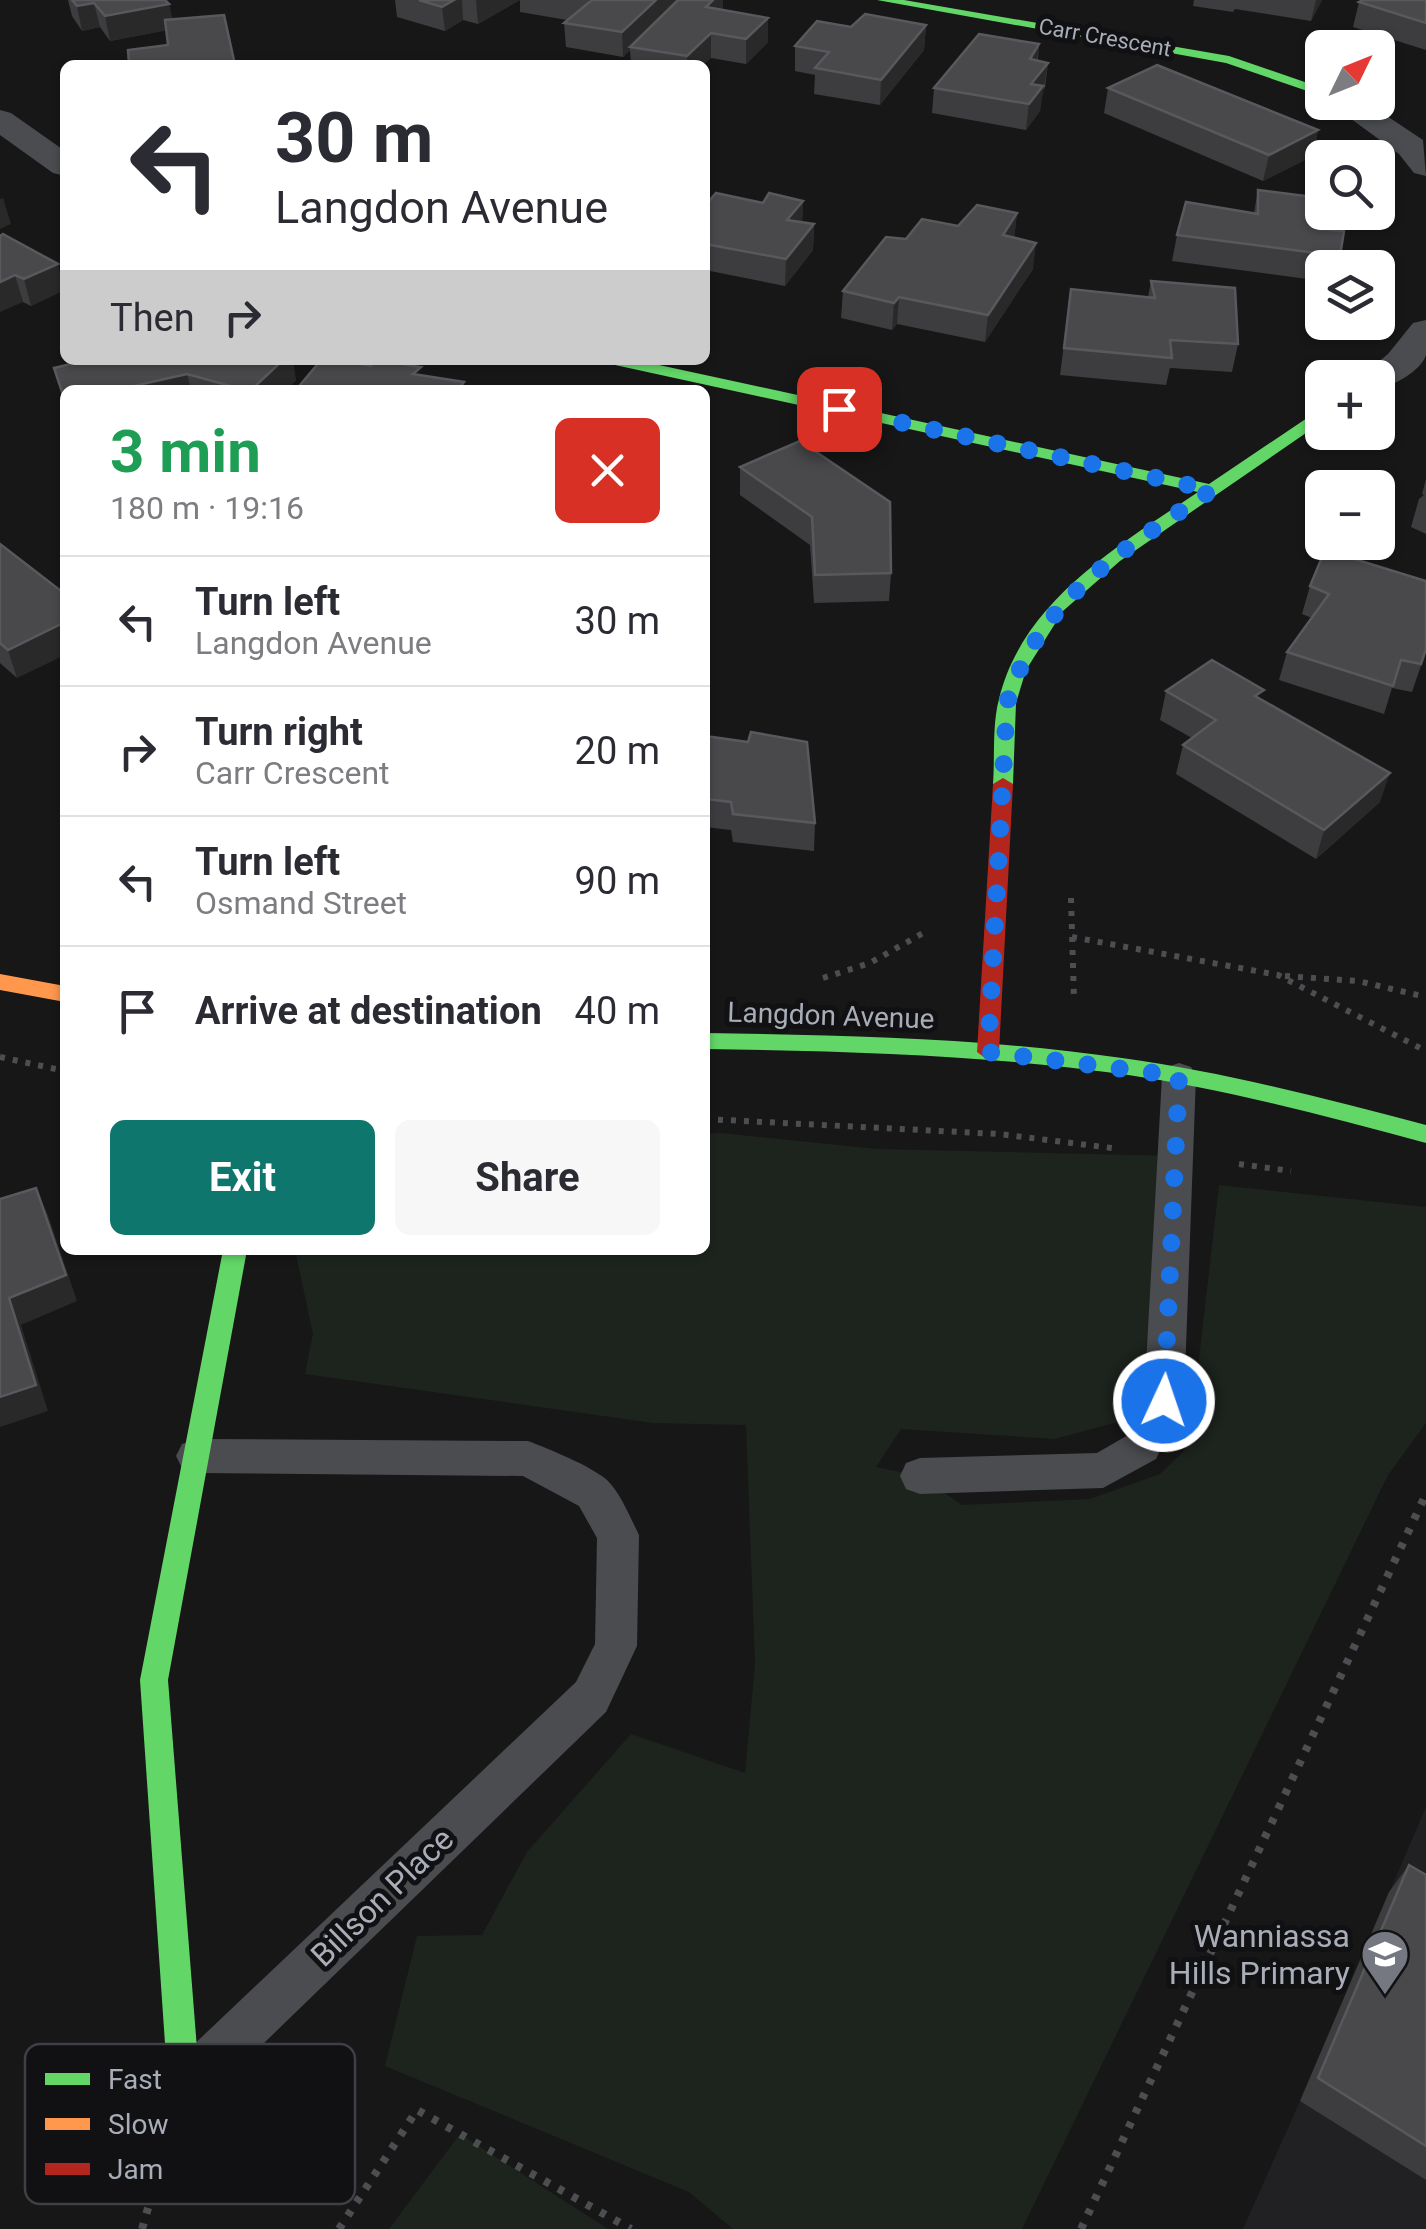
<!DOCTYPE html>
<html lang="en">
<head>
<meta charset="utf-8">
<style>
	body { margin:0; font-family:Roboto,sans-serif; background:#f7f7f7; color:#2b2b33; height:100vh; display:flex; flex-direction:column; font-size:38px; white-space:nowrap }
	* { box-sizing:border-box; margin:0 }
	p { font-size:32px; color:#7c7c81 }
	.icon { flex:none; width:55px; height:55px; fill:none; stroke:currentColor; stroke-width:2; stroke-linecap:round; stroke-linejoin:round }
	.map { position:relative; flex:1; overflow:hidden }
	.panel { position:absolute; left:60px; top:385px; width:650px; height:870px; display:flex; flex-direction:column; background:#fff; border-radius:15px; box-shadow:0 2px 8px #0004 }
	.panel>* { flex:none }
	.hud { position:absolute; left:60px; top:60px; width:650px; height:305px; border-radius:15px; box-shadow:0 2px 8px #0004; background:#fff; color:#2b2b33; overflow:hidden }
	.needle { width:65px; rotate:47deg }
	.tools { position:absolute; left:1305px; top:30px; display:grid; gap:20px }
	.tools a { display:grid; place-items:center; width:90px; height:90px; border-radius:15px; background:#fff; box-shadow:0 2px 8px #0004; font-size:50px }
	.pin { position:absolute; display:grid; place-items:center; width:85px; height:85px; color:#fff; margin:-42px; border-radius:20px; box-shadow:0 5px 15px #0006 }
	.me { position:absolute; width:110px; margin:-55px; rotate:3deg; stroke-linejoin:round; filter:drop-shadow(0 0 8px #0008) }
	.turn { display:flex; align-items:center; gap:35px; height:210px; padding:0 50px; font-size:45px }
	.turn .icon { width:130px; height:130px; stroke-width:2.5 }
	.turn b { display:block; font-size:70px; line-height:85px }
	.then { display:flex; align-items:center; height:95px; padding:0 50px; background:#0003; gap:20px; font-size:38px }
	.round { display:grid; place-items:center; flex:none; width:105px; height:105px; border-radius:15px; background:#f7f7f7 }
	.overview { display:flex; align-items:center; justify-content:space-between; height:170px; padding:0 50px }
	h1 { font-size:60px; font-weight:700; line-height:75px; color:#1e9e55 }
	.primary-button { display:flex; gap:20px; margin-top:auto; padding:20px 50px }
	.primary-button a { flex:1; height:115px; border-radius:15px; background:#0f766e; color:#fff; font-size:40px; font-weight:700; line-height:115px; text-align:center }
	.primary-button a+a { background:#f7f7f7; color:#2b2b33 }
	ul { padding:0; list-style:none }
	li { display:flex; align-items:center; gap:30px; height:130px; padding:0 50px; border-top:2px solid #e1e1e2 }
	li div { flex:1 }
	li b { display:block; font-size:38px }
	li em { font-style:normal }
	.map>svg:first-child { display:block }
	.built { fill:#212123 }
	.green { fill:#1d241e }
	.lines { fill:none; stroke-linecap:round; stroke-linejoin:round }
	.path-far1 { stroke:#4d4e52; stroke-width:6; stroke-dasharray:5 8; stroke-linecap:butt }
	.path { stroke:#4d4e52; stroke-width:8; stroke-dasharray:6 10; stroke-linecap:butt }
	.lane { fill:#4b4c50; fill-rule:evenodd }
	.street { fill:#4b4c50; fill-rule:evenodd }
	.fast { fill:#63d668; fill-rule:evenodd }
	.slow { fill:#ff974d; fill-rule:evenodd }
	.jam { fill:#b3261e; fill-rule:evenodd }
	.wall { fill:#3d3d3f }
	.shaded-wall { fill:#29292a }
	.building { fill:#49494c; stroke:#58595d; stroke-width:2.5 }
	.route { stroke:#1a73e8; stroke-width:18; stroke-dasharray:0 32.4 }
	.labels { text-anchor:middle; stroke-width:10; stroke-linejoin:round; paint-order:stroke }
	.far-street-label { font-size:22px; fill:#a8adb8; stroke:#111113 }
	.street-label { font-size:28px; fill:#a8adb8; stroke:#111113 }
	.near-street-label { font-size:32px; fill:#a8adb8; stroke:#111113 }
	.near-poi-label { font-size:32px; fill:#a8adb8; stroke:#111113; text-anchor:end }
	.key { fill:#111113; stroke:#3e4045; stroke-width:2.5 }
	.key-label { font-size:28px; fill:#a8adb8 }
</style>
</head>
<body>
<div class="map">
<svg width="1426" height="2229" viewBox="0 0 1426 2229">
	<rect width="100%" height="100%" fill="#171717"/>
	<!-- built -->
	<path class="built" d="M1426 1807V2229H1243L1300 2101Z"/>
	<!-- green -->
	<g class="green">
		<path d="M721 1133 877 1149 1175 1156 1164 1401 1114 1423 1055 1439 901 1429 876 1467 920 1476 962 1505 1090 1499 1160 1474 1189 1446 1219 1185 1426 1207V1423L1388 1475 1022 2229H733L689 2192 385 2066 417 1936 482 1935 527 1852 631 1734 745 1773 755 1665 746 1425 653 1423 305 1374 313 1334 295 1250H705V1134Z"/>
		<path d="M460 2134 608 2229H389Z"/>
	</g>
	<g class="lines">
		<!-- path-far1 -->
		<g class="path-far1">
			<path d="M1071 898 1074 1000"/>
			<path d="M1072 937 1278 975 1426 1051"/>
			<path d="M1285 976 1358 981 1426 997"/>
			<path d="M823 978 870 963 925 932"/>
			<path d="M0 1057 65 1071"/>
			<path d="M705 1119 999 1134 1112 1148"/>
			<path d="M1239 1164 1291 1171"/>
		</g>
		<!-- path -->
		<g class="path">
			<path d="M142 2229 161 2163"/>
			<path d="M339 2229 417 2110 631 2229"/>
			<path d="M1081 2229 1426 1494"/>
		</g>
		<!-- lane -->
		<g class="lane">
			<path d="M1179 1063 1191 1067 1196 1076 1184 1401 1156 1459 1103 1488 920 1494 906 1489 900 1476 906 1463 920 1458 1097 1453 1128 1435 1144 1401 1162 1076 1167 1067Z"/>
			<path d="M196 1439 528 1441C549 1449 591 1466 607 1480 620 1492 631 1519 639 1535L637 1646 606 1712 202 2103 185 2111 168 2103 160 2086 168 2069 576 1682 595 1644 597 1538 579 1506 523 1476 196 1473 182 1468 176 1456 182 1444Z"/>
		</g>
		<!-- street -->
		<g class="street">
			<path d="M1328 102H1366L1423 140 1426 176 1414 173 1399 154Z"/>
			<path d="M0 110 11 113 65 151V176L53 173 0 135Z"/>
			<path d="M1426 320C1426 330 1426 346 1426 355 1420 372 1394 385 1378 389V378H1359L1388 354 1413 323Z"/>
		</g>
		<!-- fast -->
		<g class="fast">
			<path d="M877 0H904L1229 56 1322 88V96L1226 63Z"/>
			<path d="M607 360H636L1209 484 1316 412 1322 410V422L1120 561 1063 611 1026 670 1016 703 1013 784 1003 790 993 784C995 757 992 725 999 699 1023 600 1120 545 1198 492L615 365Z"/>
			<path d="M705 1033C844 1035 984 1038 1122 1058 1225 1072 1326 1099 1426 1125V1143C1326 1116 1225 1089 1122 1074 984 1055 844 1051 705 1049Z"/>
			<path d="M223 1250H247L168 1680 200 2087 195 2098 184 2103 173 2098 168 2087 140 1680Z"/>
		</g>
		<!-- slow -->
		<path class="slow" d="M0 974 65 986V1002L0 990Z"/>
		<!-- jam -->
		<path class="jam" d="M1003 778 1013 784 999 1052 988 1060 977 1052 993 784Z"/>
	</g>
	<!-- wall -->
	<g class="wall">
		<path d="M68 0H165L169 4 172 19 168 45 167 30 110 41 100 27 82 31 72 16Z"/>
		<path d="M395 0H675L676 3 678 0H723V10L768 18V42L746 64 711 58 703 65H631L630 50 623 57 566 47 564 23 567 20 520 12V0L478 24 463 20 445 31 397 17Z"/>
		<path d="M1194 0H1322L1311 21 1235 9 1233 12 1193 6Z"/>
		<path d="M1426 0V50L1353 27 1359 2Z"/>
		<path d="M926 25 924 50 880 105 814 94 815 75 795 71V46L851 27Z"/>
		<path d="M1039 44 1038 60 1048 63 1045 88 1042 91 1040 111 1026 130 932 113 934 88Z"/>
		<path d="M1108 88 1318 130 1313 156 1263 181 1104 113Z"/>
		<path d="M1258 190 1319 229 1340 256 1337 268H1322V281L1172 261 1177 235 1254 213Z"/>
		<path d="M803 201 802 222 814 224 813 250 785 286 705 270V206Z"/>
		<path d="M1017 213 1014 238 1033 269 985 342 897 324 892 330 841 318 843 291 906 239Z"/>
		<path d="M0 236 64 290 31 306 23 302Z"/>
		<path d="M1151 281 1238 344 1232 372 1170 368 1166 385 1060 375 1071 289 1148 297Z"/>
		<path d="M54 368 296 380 285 390H65V406Z"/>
		<path d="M740 467 891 573 889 601 814 603 810 545 740 495Z"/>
		<path d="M1426 479V534L1411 527 1419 499 1424 495 1422 494Z"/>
		<path d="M0 544 17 678 0 663Z"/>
		<path d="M1325 550 1426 651 1412 692 1392 688 1384 714 1279 680 1287 652 1312 618 1302 614 1310 586Z"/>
		<path d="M1166 691 1261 700 1380 802 1316 859 1176 774 1183 745 1192 738 1160 720Z"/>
		<path d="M705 736 815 823 814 851 733 842 731 830 705 827Z"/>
		<path d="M1409 1865 1426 1875V2180L1300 2101 1389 1892Z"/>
	</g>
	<!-- shaded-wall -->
	<g class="shaded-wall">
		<path d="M454 0H462L463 20 445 31 442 7Z"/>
		<path d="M476 0H520L478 24Z"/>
		<path d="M656 0H675L676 7 630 47V50L623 57 622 32Z"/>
		<path d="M713 0H723V15L706 7Z"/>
		<path d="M1316 0H1322L1311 21Z"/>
		<path d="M94 3 100 27 82 31 77 6Z"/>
		<path d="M169 4 174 29 110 41 105 16Z"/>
		<path d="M768 18V42L746 64V39Z"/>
		<path d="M926 25 924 50 880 105 881 80Z"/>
		<path d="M711 33V58L703 65H687V56Z"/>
		<path d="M1039 44 1036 69 1030 59Z"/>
		<path d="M1048 63 1040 111 1026 130 1031 84Z"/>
		<path d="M1318 130 1313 156 1263 181 1269 155Z"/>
		<path d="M3 198 11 224 0 229V199Z"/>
		<path d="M803 201 802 227 787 220Z"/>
		<path d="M1017 213 1014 240 1003 235Z"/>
		<path d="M814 224 813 250 785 286 786 259Z"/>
		<path d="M1036 243 1033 269 985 342 988 315Z"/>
		<path d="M58 264 64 290 31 306 24 279Z"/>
		<path d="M15 275 23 302 0 312V282Z"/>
		<path d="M899 297 897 324 892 330 894 303Z"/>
		<path d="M283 360H293L296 380 285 390H251Z"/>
		<path d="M187 374 191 390H116Z"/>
		<path d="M65 622V655L17 678 8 650Z"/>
		<path d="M1390 773 1380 802 1316 859 1324 830Z"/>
		<path d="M36 1188 48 1215 77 1301 21 1325 48 1411 0 1427V1397L9 1298Z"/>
	</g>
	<!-- building -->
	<g class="building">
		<path d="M72 0H165L169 4 105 16 94 3 77 6Z"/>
		<path d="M419 0H454L442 7Z"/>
		<path d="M590 0H656L622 32 564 23 592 0Z"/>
		<path d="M678 0H713L706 7 768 18 746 39 711 33 687 56 630 47Z"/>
		<path d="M1363 0H1426V23L1359 2Z"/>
		<path d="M865 14 926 25 881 80 815 68 829 52 795 46 817 21 851 27Z"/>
		<path d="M224 15 235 65H129L128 50 168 45 165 20Z"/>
		<path d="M979 34 1039 44 1030 59 1048 63 1031 84 1043 86 1029 104 934 88Z"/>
		<path d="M1157 65 1318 130 1269 155 1108 88Z"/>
		<path d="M1258 190 1322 198 1319 229 1344 231 1340 256 1177 235 1186 202 1258 214Z"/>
		<path d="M716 193 763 203 769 193 803 201 787 220 814 224 786 259 705 244V206Z"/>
		<path d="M977 205 1017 213 1003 235 1036 243 988 315 899 297 894 303 843 291 886 237 906 239 922 219 958 226Z"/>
		<path d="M3 234 58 264 24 279 15 275 0 282V236Z"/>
		<path d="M1151 281 1235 288 1238 344 1170 340 1172 358 1064 348 1071 289 1155 298Z"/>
		<path d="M88 360H283L251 390H245L187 374 116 390H65V395H63L54 368Z"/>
		<path d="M321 360H335L371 366 376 360 421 367 413 374 464 382 458 390H296Z"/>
		<path d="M800 441 890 502 891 573 815 575 812 517 740 467Z"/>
		<path d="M0 544 65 594V622L8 650 0 643Z"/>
		<path d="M1325 550 1426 581V649L1421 664 1401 660 1393 686 1287 652 1329 594 1310 586Z"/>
		<path d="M1212 660 1264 690 1255 696 1390 773 1324 830 1183 745 1216 720 1166 691Z"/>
		<path d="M751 732 807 742 815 823 733 814 731 802 705 799V736L748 742Z"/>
		<path d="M36 1188 66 1275 9 1298 36 1385 0 1397V1199Z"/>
		<path d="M1409 1865 1426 1875V2146L1318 2078Z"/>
	</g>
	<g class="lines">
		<!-- route -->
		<path class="route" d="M839 409 1212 490C1126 548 1039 598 1007 703L988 1052 1179 1076 1164 1401"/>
	</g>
	<!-- icons -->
	<defs>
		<g id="school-pin" transform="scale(2.5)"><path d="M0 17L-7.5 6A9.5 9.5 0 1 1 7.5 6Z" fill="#757880" stroke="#111113"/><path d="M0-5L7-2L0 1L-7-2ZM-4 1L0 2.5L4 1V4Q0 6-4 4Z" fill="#fff"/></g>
	</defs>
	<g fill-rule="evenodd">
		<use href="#school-pin" x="1385" y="1954"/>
	</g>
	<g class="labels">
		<!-- far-street labels -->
		<g class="far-street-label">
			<text transform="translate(1105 37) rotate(10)" y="8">Carr Crescent</text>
		</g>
		<!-- street labels -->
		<g class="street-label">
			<text transform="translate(831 1015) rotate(2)" y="10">Langdon Avenue</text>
		</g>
		<!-- near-street labels -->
		<g class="near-street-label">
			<text transform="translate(382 1897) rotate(-44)" y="11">Billson Place</text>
		</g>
		<!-- near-poi labels -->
		<g class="near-poi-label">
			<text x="1350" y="1947">Wanniassa<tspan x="1350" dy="37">Hills Primary</tspan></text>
		</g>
	</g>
	<!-- legend -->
	<rect x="25" y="2044" width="330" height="160" rx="15" class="key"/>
	<rect x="45" y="2073" width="45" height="12" fill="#63d668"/>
	<rect x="45" y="2118" width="45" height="12" fill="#ff974d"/>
	<rect x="45" y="2163" width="45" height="12" fill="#b3261e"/>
	<g class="key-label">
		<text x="108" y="2089">Fast</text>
		<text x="108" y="2134">Slow</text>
		<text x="108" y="2179">Jam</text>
	</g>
</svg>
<div class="tools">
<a><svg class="needle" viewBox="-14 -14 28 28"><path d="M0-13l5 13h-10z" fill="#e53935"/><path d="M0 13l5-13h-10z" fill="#7c7c81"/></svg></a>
<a><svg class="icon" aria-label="search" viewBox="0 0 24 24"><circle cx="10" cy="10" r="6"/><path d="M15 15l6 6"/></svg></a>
<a><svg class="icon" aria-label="layers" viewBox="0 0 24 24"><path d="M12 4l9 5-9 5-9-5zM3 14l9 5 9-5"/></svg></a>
<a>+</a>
<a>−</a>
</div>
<div class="pin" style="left:839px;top:409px;background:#d93025"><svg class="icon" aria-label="arrive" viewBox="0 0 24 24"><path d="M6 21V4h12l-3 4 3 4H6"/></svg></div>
<svg class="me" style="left:1164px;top:1401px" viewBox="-20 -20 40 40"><circle r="17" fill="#1a73e8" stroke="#fff" stroke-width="3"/><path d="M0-11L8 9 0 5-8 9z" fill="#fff"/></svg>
<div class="hud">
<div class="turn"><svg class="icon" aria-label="left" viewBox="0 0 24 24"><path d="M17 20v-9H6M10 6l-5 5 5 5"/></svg><div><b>30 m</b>Langdon Avenue</div></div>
<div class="then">Then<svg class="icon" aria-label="right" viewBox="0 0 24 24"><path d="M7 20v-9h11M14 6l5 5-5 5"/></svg></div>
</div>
<section class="panel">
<div class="overview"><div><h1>3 min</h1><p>180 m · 19:16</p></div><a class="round" style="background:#d93025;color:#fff"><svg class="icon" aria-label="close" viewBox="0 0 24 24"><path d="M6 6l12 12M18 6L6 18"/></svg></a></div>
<ul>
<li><svg class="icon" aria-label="left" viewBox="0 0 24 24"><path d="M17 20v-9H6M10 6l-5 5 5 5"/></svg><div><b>Turn left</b><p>Langdon Avenue</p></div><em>30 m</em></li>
<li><svg class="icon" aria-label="right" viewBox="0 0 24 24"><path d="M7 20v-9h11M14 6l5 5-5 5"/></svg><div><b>Turn right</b><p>Carr Crescent</p></div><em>20 m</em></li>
<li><svg class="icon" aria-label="left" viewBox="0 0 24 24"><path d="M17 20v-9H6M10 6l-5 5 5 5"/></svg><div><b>Turn left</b><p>Osmand Street</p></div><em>90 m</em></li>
<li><svg class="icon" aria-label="arrive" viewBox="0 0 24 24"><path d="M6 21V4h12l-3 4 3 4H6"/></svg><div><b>Arrive at destination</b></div><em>40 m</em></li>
</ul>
<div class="primary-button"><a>Exit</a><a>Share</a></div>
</section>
</div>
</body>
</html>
